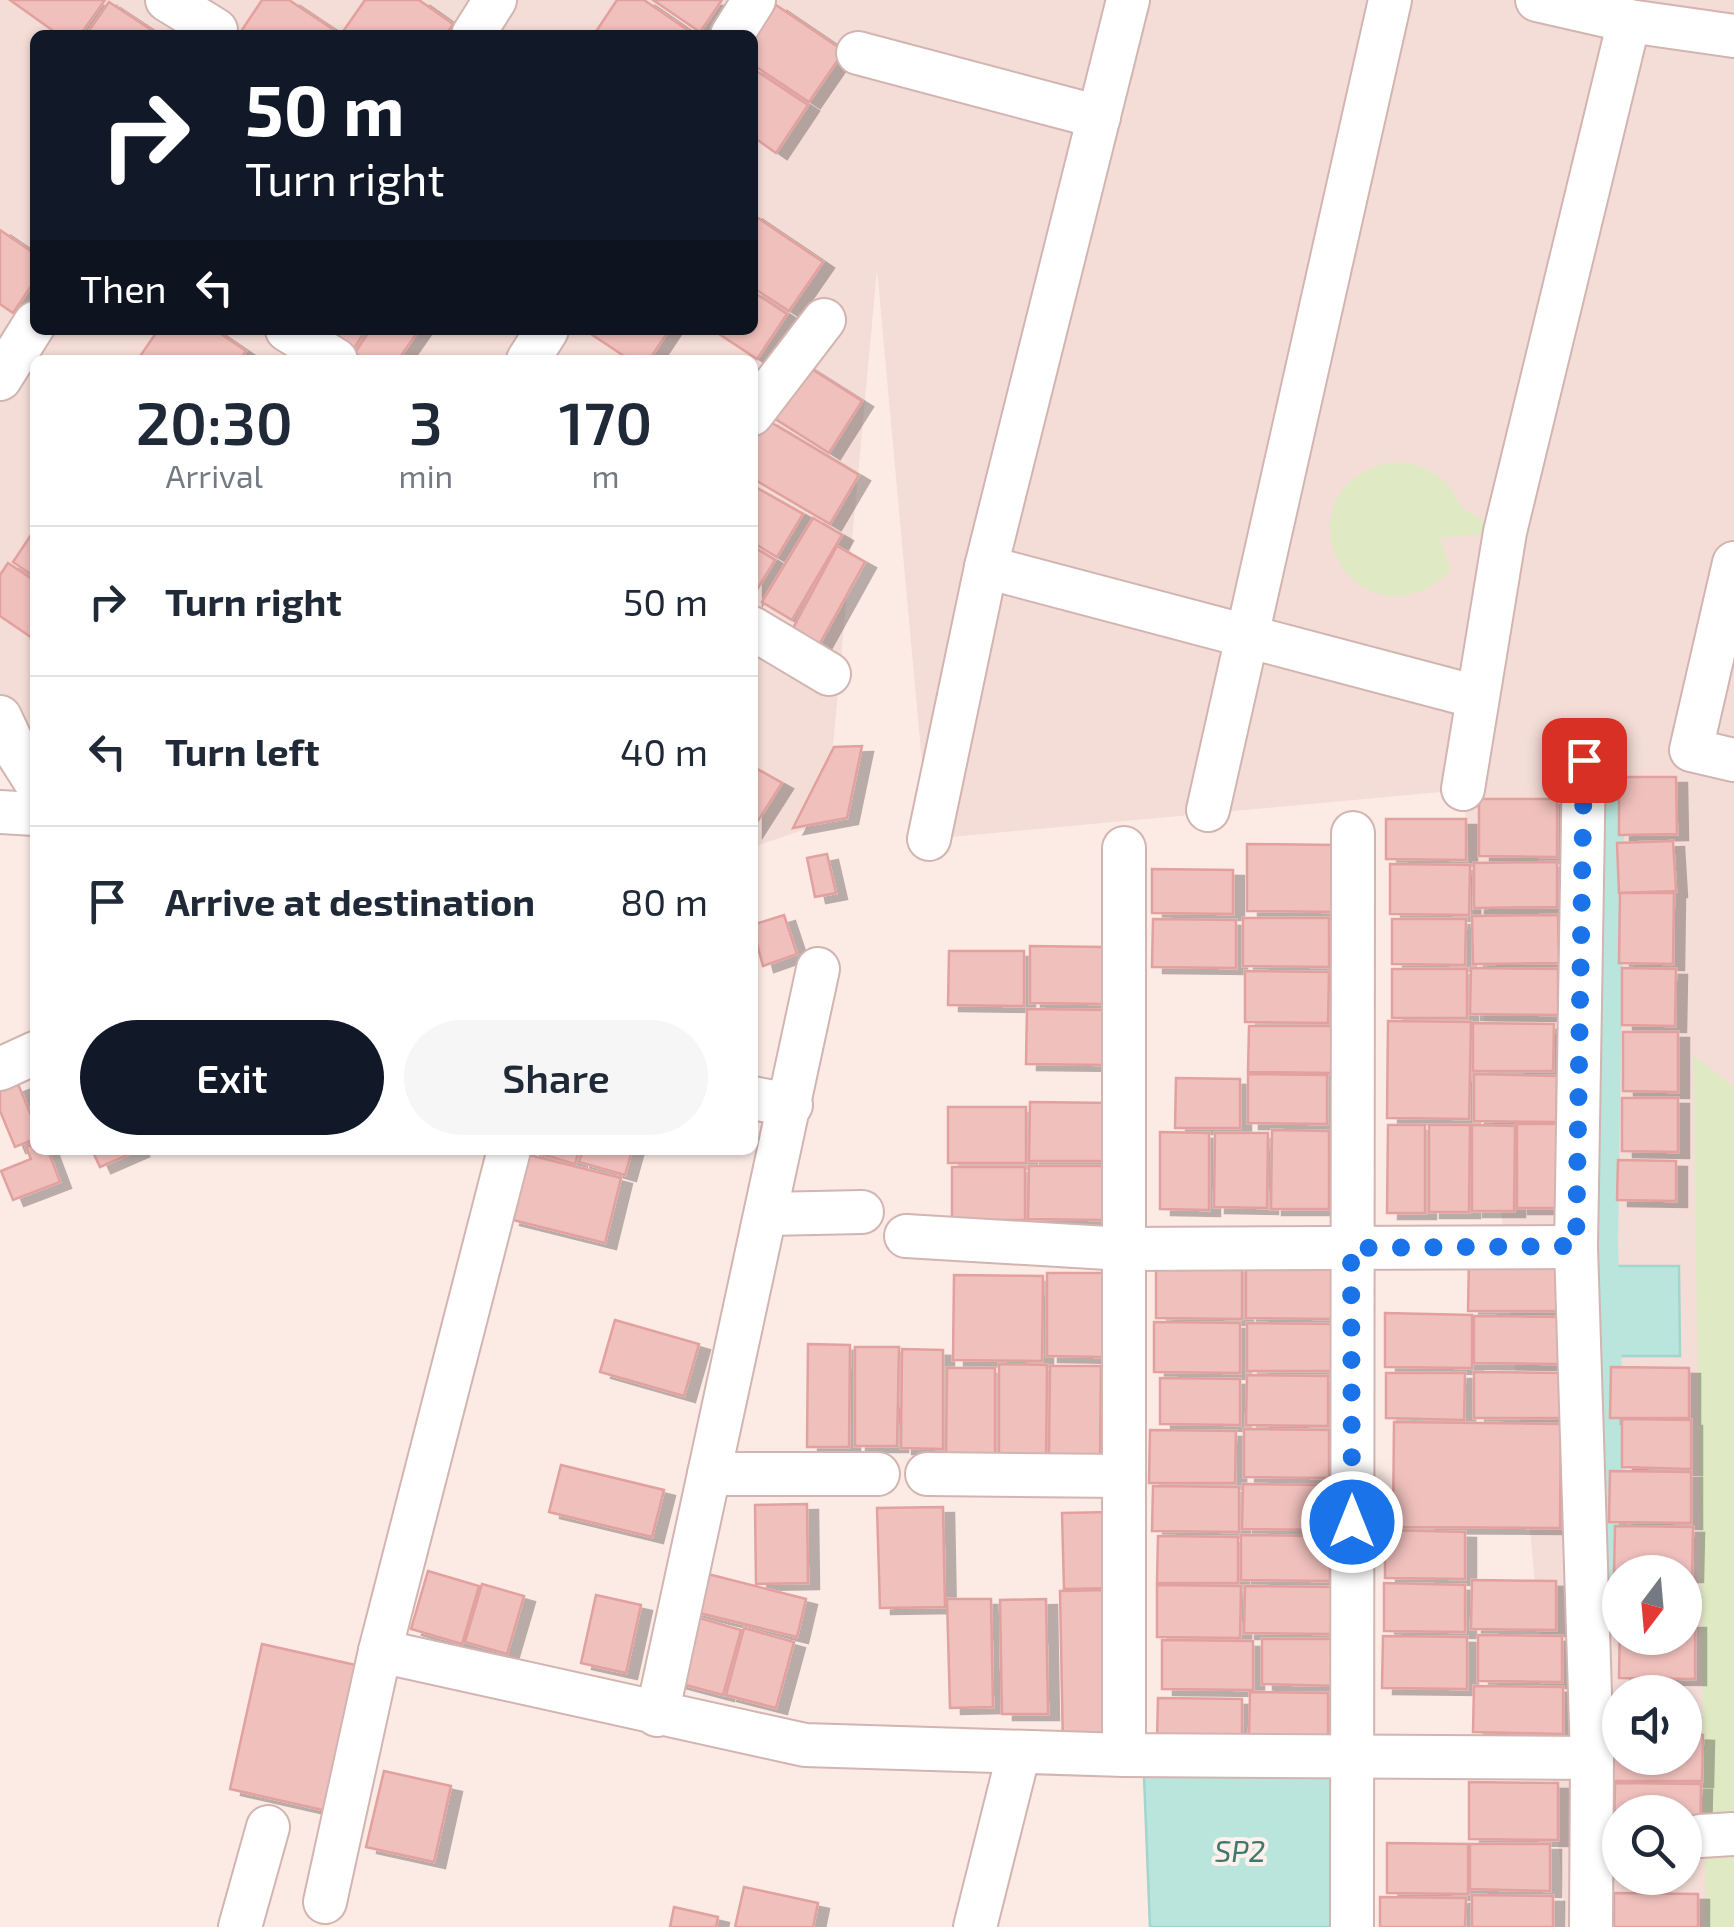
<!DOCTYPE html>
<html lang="en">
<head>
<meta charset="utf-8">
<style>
	body { margin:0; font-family:"Exo 2",sans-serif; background:#f6f6f7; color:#1f2937; height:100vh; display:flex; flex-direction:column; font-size:38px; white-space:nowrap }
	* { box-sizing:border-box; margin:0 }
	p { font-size:32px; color:#747a83 }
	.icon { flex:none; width:55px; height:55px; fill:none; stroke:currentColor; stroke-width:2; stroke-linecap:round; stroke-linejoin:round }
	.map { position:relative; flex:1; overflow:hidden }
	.sheet { position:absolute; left:30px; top:355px; width:728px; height:800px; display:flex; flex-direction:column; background:#fff; border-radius:15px; box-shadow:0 2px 8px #0004 }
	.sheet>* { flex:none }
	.banner { position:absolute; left:30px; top:30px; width:728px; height:305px; border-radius:15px; box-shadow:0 2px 8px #0004; background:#111827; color:#fff; overflow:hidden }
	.needle { width:65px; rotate:196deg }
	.tools { position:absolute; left:1602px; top:1555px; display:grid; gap:20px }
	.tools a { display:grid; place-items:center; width:100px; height:100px; border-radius:50%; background:#fff; box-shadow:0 2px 8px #0004; font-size:50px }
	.pin { position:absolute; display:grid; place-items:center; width:85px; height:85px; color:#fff; margin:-42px; border-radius:20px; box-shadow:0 5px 15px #0006 }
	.me { position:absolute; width:110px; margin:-55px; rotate:0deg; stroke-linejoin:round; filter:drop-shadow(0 0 8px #0008) }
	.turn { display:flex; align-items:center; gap:35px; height:210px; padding:0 50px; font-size:45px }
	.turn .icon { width:130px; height:130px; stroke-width:2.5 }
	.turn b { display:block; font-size:70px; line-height:85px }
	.then { display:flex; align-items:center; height:95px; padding:0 50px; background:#0003; gap:20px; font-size:38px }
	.eta { display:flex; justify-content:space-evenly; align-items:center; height:170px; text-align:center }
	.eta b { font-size:60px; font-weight:600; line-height:70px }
	.cta { display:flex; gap:20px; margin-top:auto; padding:20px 50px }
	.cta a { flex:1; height:115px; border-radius:60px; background:#111827; color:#fff; font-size:40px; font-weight:600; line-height:115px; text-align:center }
	.cta a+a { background:#f6f6f7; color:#1f2937 }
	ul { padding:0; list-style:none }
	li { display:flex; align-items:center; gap:30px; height:150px; padding:0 50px; border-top:2px solid #e0e1e3 }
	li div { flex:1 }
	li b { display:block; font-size:38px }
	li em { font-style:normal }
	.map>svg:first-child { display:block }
	.residential { fill:#f5ddd7; fill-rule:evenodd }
	.green { fill:#dfe9c4 }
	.water { fill:#bae5dc; stroke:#a1d6cc; stroke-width:2.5 }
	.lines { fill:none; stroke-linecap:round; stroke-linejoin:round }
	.canal { stroke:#bae5dc; stroke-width:40 }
	.building { fill:#f0c0bd; stroke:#e2a19e; stroke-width:2.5; filter:url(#shadow) }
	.street-casing { stroke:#d2b4b1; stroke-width:46 }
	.street { stroke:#fff; stroke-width:42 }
	.route { stroke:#1a73e8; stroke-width:18; stroke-dasharray:0 32.4 }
	.labels { text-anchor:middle; stroke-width:8; stroke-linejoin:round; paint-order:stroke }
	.water-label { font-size:30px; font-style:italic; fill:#3f786f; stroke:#fef0eb }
</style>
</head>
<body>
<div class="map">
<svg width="1734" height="1927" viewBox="0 0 1734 1927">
	<defs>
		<filter id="shadow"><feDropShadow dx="11" dy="6" stdDeviation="0" flood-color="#0004"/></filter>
	</defs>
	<rect width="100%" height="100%" fill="#fcebe5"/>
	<!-- residential -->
	<path class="residential" d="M0 0H1734V1927H1566L1463 790 929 839 877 270 826 822 753 847 752 360H35V815L0 748ZM35 35H752V330H35ZM1620 1572H1685V1638H1620ZM1620 1692H1685V1758H1620ZM1620 1812H1685V1878H1620Z"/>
	<!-- green -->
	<g class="green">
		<path d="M1389 462 1412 463 1433 472 1450 487 1462 508 1505 532 1440 538 1451 571C1358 658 1266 496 1389 462Z"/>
		<path d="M1693 1055 1734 1087V1927H1706Z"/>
	</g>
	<!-- water -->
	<g class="water">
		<path d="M1610 1266H1679L1680 1356H1614Z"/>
		<path d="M1144 1776 1336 1777 1330 1927H1150Z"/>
	</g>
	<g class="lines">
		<!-- canal -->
		<path class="canal" d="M1605 795 1598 1243 1608 1582"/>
	</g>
	<!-- building -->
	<g class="building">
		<path d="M10 0H105L80 35H59Z"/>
		<path d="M262 0H289L337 32 335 35H243L240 33Z"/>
		<path d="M365 0H419L453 24 446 35H345L342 33Z"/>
		<path d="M617 0H644L695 35H598L595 33Z"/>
		<path d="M653 0H722L700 32Z"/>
		<path d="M109 2 159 35H86Z"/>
		<path d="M776 5 844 51 809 102 752 64V38Z"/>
		<path d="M752 68 808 105 776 153 752 136Z"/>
		<path d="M752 214 823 262 789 311 752 287Z"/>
		<path d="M0 230 35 254V280L13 313 0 304Z"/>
		<path d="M752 291 787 314 757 359 713 330H752Z"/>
		<path d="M158 330H215L246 351 240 360H148L141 355Z"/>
		<path d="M314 330H366L350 354Z"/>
		<path d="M370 330H419L398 360H365L355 353Z"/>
		<path d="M585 330H669L649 360H630Z"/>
		<path d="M799 361 862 401 829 453 766 413Z"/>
		<path d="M767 420 859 475 830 524 752 478V445Z"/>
		<path d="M752 485 803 514 777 557 752 542Z"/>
		<path d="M813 518 842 535 792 620 762 602Z"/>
		<path d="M35 529V577L13 562Z"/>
		<path d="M752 546 775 560 752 598Z"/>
		<path d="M837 546 865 562 819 645 792 630Z"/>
		<path d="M8 563 35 581V640L0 616V575Z"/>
		<path d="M862 746 847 818 793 828 834 747Z"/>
		<path d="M752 766 782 783 752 830Z"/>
		<path d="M1619 777H1676L1677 834 1619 835Z"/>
		<path d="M1479 799H1557V857L1479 856Z"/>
		<path d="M1386 819H1466V860L1386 859Z"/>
		<path d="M1673 841 1676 891 1619 893 1617 843Z"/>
		<path d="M1247 844 1338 845V912L1247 911Z"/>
		<path d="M827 854 836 893 815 897 807 858Z"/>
		<path d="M1557 862V907L1474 908V863Z"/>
		<path d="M1390 864 1470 865 1469 915 1390 914Z"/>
		<path d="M1152 869 1233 870V914L1152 913Z"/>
		<path d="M1620 893H1674L1673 964 1619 963Z"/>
		<path d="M784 915 797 954 763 966 752 925Z"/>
		<path d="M1558 915 1559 963 1473 964 1472 916Z"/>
		<path d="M1243 918H1329V967L1243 966Z"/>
		<path d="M1153 919 1236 920V968L1152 967Z"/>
		<path d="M1392 919H1466L1465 965 1392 964Z"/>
		<path d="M1030 946 1104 947V1004L1030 1003Z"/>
		<path d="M949 951H1024V1006L948 1005Z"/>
		<path d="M1471 968 1558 969V1015L1470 1014Z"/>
		<path d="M1622 968 1676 969 1675 1026 1622 1025Z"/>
		<rect x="1392" y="969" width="75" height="49"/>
		<path d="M1245 971 1329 972 1328 1023 1245 1022Z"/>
		<path d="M1027 1009 1111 1010 1110 1065 1026 1064Z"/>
		<path d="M1388 1021 1471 1022 1469 1119 1387 1118Z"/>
		<path d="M1473 1023 1554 1024 1553 1071H1473Z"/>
		<path d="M1249 1026H1335L1334 1073 1248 1072Z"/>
		<path d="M1623 1032H1678V1092L1623 1091Z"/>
		<path d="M1248 1074 1327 1075V1124L1248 1123Z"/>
		<path d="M1474 1074 1557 1076 1556 1122 1474 1121Z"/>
		<path d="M1176 1078 1240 1079V1128H1175Z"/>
		<path d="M18 1084 35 1125V1139L15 1147 0 1111V1091Z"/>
		<path d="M1622 1098H1678V1152L1622 1151Z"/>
		<path d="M1030 1102 1111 1103V1161H1029Z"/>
		<rect x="948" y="1107" width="78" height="56"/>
		<path d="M1517 1124H1563L1562 1208H1517Z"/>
		<path d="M1388 1125H1425V1213H1387Z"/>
		<path d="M1429 1125H1470L1469 1212H1429Z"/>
		<path d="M1472 1125 1515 1126 1514 1211H1472Z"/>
		<path d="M1272 1130 1329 1131V1209H1271Z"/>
		<path d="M1160 1132 1209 1133V1210L1160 1209Z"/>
		<path d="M1215 1133H1268L1267 1208 1214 1207Z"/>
		<path d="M35 1144V1150H48L60 1182 13 1200 1 1171 31 1159 26 1147Z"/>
		<path d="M92 1150H139L100 1167Z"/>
		<path d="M528 1150H579L575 1164Z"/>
		<path d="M583 1150H632L625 1175 579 1162Z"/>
		<path d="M525 1154 621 1178 605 1243 509 1219Z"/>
		<path d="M1618 1160 1676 1161V1201L1617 1200Z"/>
		<path d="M1029 1166H1105L1104 1220 1028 1219Z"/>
		<rect x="952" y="1167" width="73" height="53"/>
		<path d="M1469 1259 1562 1260 1561 1311H1468Z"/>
		<path d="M1246 1264 1334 1265V1319L1246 1318Z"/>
		<path d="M1156 1266 1242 1267V1319L1156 1318Z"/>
		<path d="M1047 1273H1105V1357L1047 1356Z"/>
		<path d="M954 1275 1043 1276 1042 1361 953 1360Z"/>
		<path d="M1385 1313 1472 1315V1368L1385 1367Z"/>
		<path d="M1474 1316 1560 1317V1364L1474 1363Z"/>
		<path d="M615 1320 699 1344 684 1396 600 1372Z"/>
		<path d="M1154 1322 1240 1323V1373L1154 1372Z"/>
		<path d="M1247 1323 1332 1324 1331 1371H1247Z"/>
		<path d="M808 1344 850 1345 849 1447H807Z"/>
		<path d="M855 1347H899L897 1446H855Z"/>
		<path d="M902 1349 943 1350V1449L901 1448Z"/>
		<path d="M999 1364 1047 1365 1046 1464 999 1463Z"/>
		<path d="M1050 1366H1101L1100 1455H1049Z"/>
		<path d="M1611 1367 1689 1368V1418H1610Z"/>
		<path d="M947 1368H995V1457H946Z"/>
		<path d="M1474 1372 1565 1373 1564 1418H1474Z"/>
		<path d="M1386 1373H1465L1464 1420 1386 1418Z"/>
		<path d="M1247 1375 1328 1376V1426L1246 1425Z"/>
		<path d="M1160 1378 1240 1379V1425L1160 1424Z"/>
		<path d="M1622 1419 1691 1420V1469L1622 1467Z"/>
		<path d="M1394 1422 1561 1424 1560 1528 1393 1527Z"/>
		<path d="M1244 1429 1329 1430V1478L1244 1477Z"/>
		<path d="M1150 1430 1236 1431 1235 1483H1149Z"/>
		<path d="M561 1465 664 1490 652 1537 549 1512Z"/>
		<path d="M1610 1471 1691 1472V1523L1609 1522Z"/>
		<path d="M1243 1484 1332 1485V1530L1242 1529Z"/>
		<path d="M1153 1486 1239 1487V1532L1152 1531Z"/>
		<path d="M807 1504 808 1583 756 1584 755 1505Z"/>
		<path d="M943 1507 945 1607 880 1608 877 1508Z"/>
		<path d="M1112 1512 1114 1588 1064 1589 1062 1513Z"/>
		<path d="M1615 1526 1693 1527 1692 1576H1685V1572H1620V1576H1614Z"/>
		<path d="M1385 1530 1465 1532V1579L1385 1578Z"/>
		<path d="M1241 1535 1330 1536V1581L1241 1580Z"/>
		<path d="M1158 1536 1238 1537V1583H1157Z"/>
		<path d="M428 1571 479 1586 462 1644 411 1629Z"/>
		<path d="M700 1572 806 1599 797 1637 691 1611Z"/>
		<path d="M1472 1580 1556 1581V1630L1471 1629Z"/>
		<path d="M1384 1583 1465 1585V1632L1384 1631Z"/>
		<path d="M482 1584 524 1596 507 1654 465 1642Z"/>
		<path d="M1157 1585 1241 1586 1240 1638 1157 1637Z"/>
		<path d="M1245 1586 1334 1587 1333 1634 1244 1633Z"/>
		<path d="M1110 1590 1114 1747 1063 1748 1060 1591Z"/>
		<path d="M596 1595 641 1605 626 1673 581 1663Z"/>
		<path d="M947 1599H991L993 1707 950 1708Z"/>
		<path d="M1046 1599 1048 1714H1002L1000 1600Z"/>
		<path d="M689 1615 741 1630 723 1695 671 1681Z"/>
		<path d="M1620 1621V1638H1685V1622H1695V1679L1619 1678Z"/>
		<path d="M744 1628 794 1642 776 1708 726 1695Z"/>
		<path d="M1478 1635 1562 1636V1682L1478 1681Z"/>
		<path d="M1383 1636 1467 1637V1689L1382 1688Z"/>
		<path d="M1262 1639H1338V1686L1262 1684Z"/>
		<path d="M1162 1640 1253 1641V1690L1162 1689Z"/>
		<path d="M262 1644 360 1666 327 1811 230 1789Z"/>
		<path d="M1474 1686 1563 1687V1734L1473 1732Z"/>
		<path d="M1250 1692 1328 1693V1739L1249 1738Z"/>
		<path d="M1158 1698 1242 1699V1741L1157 1740Z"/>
		<path d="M1612 1734H1620V1758H1685V1734L1703 1735 1702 1781H1611Z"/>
		<path d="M384 1771 451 1786 434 1862 366 1847Z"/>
		<path d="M1469 1782 1558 1783V1840L1469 1839Z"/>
		<path d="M1615 1783 1701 1784 1700 1836H1685V1812H1620V1835H1614Z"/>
		<path d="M1387 1843 1468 1844V1894L1387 1893Z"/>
		<path d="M1470 1844H1550V1891L1470 1889Z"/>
		<path d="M744 1887 818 1903 813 1927H735Z"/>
		<path d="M1614 1893 1698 1894V1927H1614Z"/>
		<path d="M1472 1895 1553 1896V1927H1472Z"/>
		<path d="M1380 1897 1466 1898 1465 1927H1380Z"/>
		<path d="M674 1907 718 1917 716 1927H670Z"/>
	</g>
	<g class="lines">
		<!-- street casing -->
		<g class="street-casing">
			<g id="street">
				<path d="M167 0 216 30"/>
				<path d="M1537 0 1629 21 1734 36"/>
				<path d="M473 35 495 0"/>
				<path d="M732 35 754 0"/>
				<path d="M858 53 1099 117"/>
				<path d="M287 330 336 360"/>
				<path d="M528 360 547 330"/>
				<path d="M0 379 35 323"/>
				<path d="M752 414 824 320"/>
				<path d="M1734 563 1691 750 1734 760"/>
				<path d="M986 567 1477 697"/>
				<path d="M752 628 829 674"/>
				<path d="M0 717 16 751 35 781"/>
				<path d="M1584 760 1576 1247 1592 1758 1591 1927"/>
				<path d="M1463 789 1505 532 1629 21"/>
				<path d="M1208 810 1390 0"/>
				<path d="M0 812 35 814"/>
				<path d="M929 839 986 567 1128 0"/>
				<path d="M0 1069 35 1053"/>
				<path d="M752 1098 791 1105"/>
				<path d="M767 1214 862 1212"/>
				<path d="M906 1236 1124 1249 1576 1247"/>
				<path d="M709 1474H878"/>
				<path d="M927 1474 1124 1476"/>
				<path d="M380 1651 805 1745 1124 1755 1592 1758"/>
				<path d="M657 1715 818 969"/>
				<path d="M1124 1755V848"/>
				<path d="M1700 1836 1734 1834"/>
				<path d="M325 1902 380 1651 509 1150"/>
				<path d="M240 1927 268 1827"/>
				<path d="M975 1927 1019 1752"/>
				<path d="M1352 1927 1353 833"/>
			</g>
		</g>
		<!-- street -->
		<use href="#street" class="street"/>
	</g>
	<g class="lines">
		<!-- route -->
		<path class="route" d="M1352 1522 1351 1248 1576 1246 1584 760"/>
	</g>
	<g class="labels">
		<!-- water labels -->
		<g class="water-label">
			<text x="1240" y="1862">SP2</text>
		</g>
	</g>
</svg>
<div class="tools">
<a><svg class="needle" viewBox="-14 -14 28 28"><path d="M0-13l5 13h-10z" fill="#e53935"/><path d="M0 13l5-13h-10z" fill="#747a83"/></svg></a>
<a><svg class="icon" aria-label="sound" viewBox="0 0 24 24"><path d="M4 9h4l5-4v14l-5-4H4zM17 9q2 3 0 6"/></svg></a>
<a><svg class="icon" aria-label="search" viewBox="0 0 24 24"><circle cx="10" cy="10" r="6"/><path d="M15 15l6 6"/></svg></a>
</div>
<div class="pin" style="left:1584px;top:760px;background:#d93025"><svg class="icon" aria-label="arrive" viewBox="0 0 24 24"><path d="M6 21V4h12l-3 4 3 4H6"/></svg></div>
<svg class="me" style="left:1352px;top:1522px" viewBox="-20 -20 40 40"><circle r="17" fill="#1a73e8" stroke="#fff" stroke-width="3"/><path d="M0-11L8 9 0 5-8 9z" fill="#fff"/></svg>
<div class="banner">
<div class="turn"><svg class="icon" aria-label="right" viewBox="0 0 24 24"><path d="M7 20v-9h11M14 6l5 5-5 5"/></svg><div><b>50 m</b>Turn right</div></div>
<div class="then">Then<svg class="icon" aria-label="left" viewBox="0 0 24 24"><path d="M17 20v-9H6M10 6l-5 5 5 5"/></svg></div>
</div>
<section class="sheet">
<div class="eta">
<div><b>20:30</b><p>Arrival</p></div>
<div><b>3</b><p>min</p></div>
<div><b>170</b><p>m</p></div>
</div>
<ul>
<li><svg class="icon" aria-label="right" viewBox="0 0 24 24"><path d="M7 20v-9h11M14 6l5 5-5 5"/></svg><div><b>Turn right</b></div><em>50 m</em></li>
<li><svg class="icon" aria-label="left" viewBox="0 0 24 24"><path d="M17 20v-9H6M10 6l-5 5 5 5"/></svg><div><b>Turn left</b></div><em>40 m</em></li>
<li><svg class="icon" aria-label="arrive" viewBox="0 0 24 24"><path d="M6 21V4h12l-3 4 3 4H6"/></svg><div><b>Arrive at destination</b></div><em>80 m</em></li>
</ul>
<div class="cta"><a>Exit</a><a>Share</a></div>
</section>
</div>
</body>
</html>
